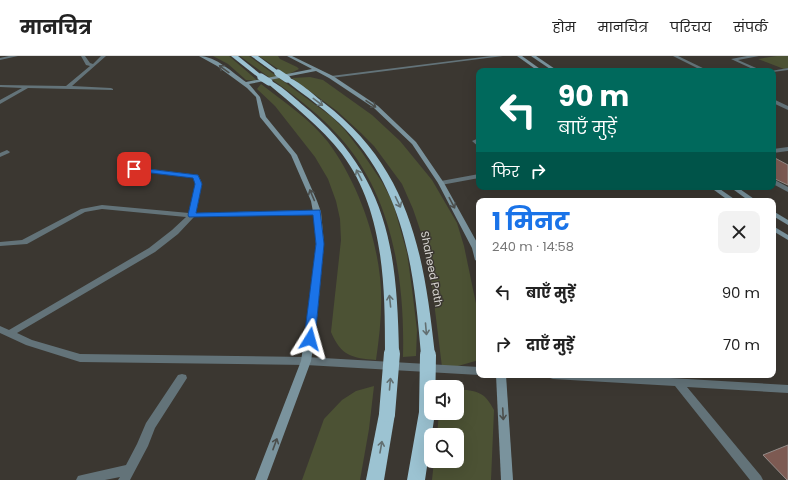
<!DOCTYPE html>
<html lang="hi">
<head>
<meta charset="utf-8">
<style>
	body { margin:0; font-family:Poppins,"Noto Sans Devanagari",sans-serif; background:#f2f2f2; color:#222; height:100vh; display:flex; flex-direction:column; font-size:15px; white-space:nowrap }
	* { box-sizing:border-box; margin:0 }
	p { font-size:13px; color:#767676 }
	.icon { flex:none; width:22px; height:22px; fill:none; stroke:currentColor; stroke-width:2; stroke-linecap:round; stroke-linejoin:round }
	.map { position:relative; flex:1; overflow:hidden }
	.sheet { position:absolute; left:476px; top:142px; width:300px; height:180px; display:flex; flex-direction:column; background:#fff; border-radius:8px; box-shadow:0 4px 16px #0002 }
	.sheet>* { flex:none }
	.top-card { position:absolute; left:476px; top:12px; width:300px; height:122px; border-radius:8px; box-shadow:0 4px 16px #0002; background:#00695c; color:#fff; overflow:hidden }
	.tools { position:absolute; left:424px; top:324px; display:grid; gap:8px }
	.tools a { display:grid; place-items:center; width:40px; height:40px; border-radius:8px; background:#fff; box-shadow:0 4px 16px #0002; font-size:20px }
	.pin { position:absolute; display:grid; place-items:center; width:34px; height:34px; color:#fff; margin:-17px; border-radius:8px; box-shadow:0 2px 6px #0006 }
	.me { position:absolute; width:44px; margin:-22px; rotate:8deg; stroke-linejoin:round; filter:drop-shadow(0 0 3px #0008) }
	.turn { display:flex; align-items:center; gap:14px; height:84px; padding:0 16px; font-size:18px }
	.turn .icon { width:52px; height:52px; stroke-width:2.5 }
	.turn b { display:block; font-size:28px; line-height:34px }
	.then { display:flex; align-items:center; height:38px; padding:0 16px; background:#0003; gap:8px; font-size:15px }
	.round { display:grid; place-items:center; flex:none; width:42px; height:42px; border-radius:8px; background:#f2f2f2 }
	.headline { display:flex; align-items:center; justify-content:space-between; height:68px; padding:0 16px }
	h1 { font-size:24px; font-weight:700; line-height:30px; color:#1a73e8 }
	ul { padding:0; list-style:none }
	li { display:flex; align-items:center; gap:12px; height:52px; padding:0 16px }
	li div { flex:1 }
	li b { display:block; font-size:15px }
	li em { font-style:normal }
	header { display:flex; align-items:center; gap:24px; box-sizing:border-box; height:56px; padding:0 20px; background:#fff; border-bottom:1px solid #e0e0e0 }
	header strong { font-size:19px }
	nav { display:flex; gap:22px; margin-inline-start:auto; font-size:14px }
	.map>svg:first-child { display:block }
	.green { fill:#4c5234 }
	.building { fill:#7d5a52; stroke:#958c89 }
	.lines { fill:none; stroke-linecap:round; stroke-linejoin:round }
	.street { fill:#637379; fill-rule:evenodd }
	.secondary { fill:#7a939d; fill-rule:evenodd }
	.highway { fill:#9cc3d2; fill-rule:evenodd }
	.highway-bridge-far1 { stroke:#9cc3d2; stroke-width:7 }
	.highway-bridge { stroke:#9cc3d2; stroke-width:16 }
	.oneway { stroke:#4b4e4c }
	.oneway2 { stroke:#626f71 }
	.route { fill:#1a73e8; stroke:#114b97 }
	.labels { text-anchor:middle; stroke-width:3; stroke-linejoin:round; paint-order:stroke }
	.street-label { font-size:11px; fill:#d7d5d1; stroke:#3b3731 }
</style>
</head>
<body>
<header>
<strong>मानचित्र</strong>
<nav><a>होम</a><a>मानचित्र</a><a>परिचय</a><a>संपर्क</a></nav>
</header>
<div class="map">
<svg width="788" height="424" viewBox="0 0 788 424">
	<rect width="100%" height="100%" fill="#3b3731"/>
	<!-- green -->
	<g class="green">
		<path d="M213 0H229L258 25 246 24 228 8Z"/>
		<path d="M240 0H249L332 61 344 73 361 95 382 126 393 147 407 197 412 233 417 274 416 300 403 301C405 222 392 135 335 76 308 47 272 24 240 0Z"/>
		<path d="M259 0H278L280 3 297 11 299 13 287 19Z"/>
		<path d="M777 0H788V12L784 13 758 3Z"/>
		<path d="M310 21 323 24 372 59 400 85 432 124 457 167 464 190 479 262V304L458 310 442 311 428 197 413 153 402 128 374 90 361 77 337 55 292 22Z"/>
		<path d="M261 28C284 46 310 63 328 86 356 124 375 175 380 221 383 248 380 277 376 304 352 302 341 300 331 276L341 184 340 163 336 145 328 123 315 101 275 50 257 33Z"/>
		<path d="M374 330 369 373 360 424H302L324 363 342 344 356 335Z"/>
		<path d="M457 333C477 335 484 335 494 354L491 424H432L434 405H457V379H437L439 357H457Z"/>
	</g>
	<!-- building -->
	<g class="building">
		<path d="M773 101 788 109V129L773 122Z"/>
		<path d="M788 389V424H787L763 399Z"/>
	</g>
	<g class="lines">
		<!-- street -->
		<g class="street">
			<path d="M9 0H18L0 4V2Z"/>
			<path d="M81 0H85L90 7 93 8 101 0H106L72 30 111 32 113 33V34L28 32 0 48V44L22 32 0 31V29L66 30 90 10 86 9Z"/>
			<path d="M491 0H503L331 22 329 21 331 20Z"/>
			<path d="M673 0H678L709 15H703Z"/>
			<path d="M747 0H759L738 4 763 15H757L731 3Z"/>
			<path d="M788 12V14L773 16V15H771Z"/>
			<path d="M773 43 788 50V54L773 47Z"/>
			<path d="M479 82V91L472 85Z"/>
			<path d="M788 91V95L773 97V93Z"/>
			<path d="M7 94 10 96 9 97 0 101V97Z"/>
			<path d="M134 111 198 119 202 127 196 157 317 154 321 156 317 158 194 161 178 178 155 196 17 277 32 284 80 298 306 301 479 311V319L306 309 80 306 26 289 0 277V270L9 274 149 192 172 174 186 161 102 153 85 156 27 188 0 190V186L22 184 81 153 102 149 189 157 196 127 193 122 132 114 131 113Z"/>
			<path d="M479 118V122L441 129 438 127 441 125Z"/>
			<path d="M773 123 788 131V136L773 128Z"/>
			<path d="M182 318 186 319 187 322 155 372 148 390 130 424H118L120 421 105 424H76L78 420 82 419 126 409 137 388 146 367 178 319Z"/>
			<path d="M548 319H619L788 329V337L687 331 761 420 763 424H750L675 330 553 323 550 322Z"/>
		</g>
		<!-- secondary -->
		<g class="secondary">
			<path d="M199 0C216 0 233 17 246 26L312 13 287 0H292L333 20 378 50 416 86 444 127 479 190V206L475 204 472 192 438 127 412 88 374 52 329 22 316 15 249 28 260 41 266 61 297 99 317 145 321 156 324 188 316 272 311 305 267 424H255L301 305 306 272 316 188 313 156 311 145 291 99 260 61 256 41 247 32 217 10Z"/>
			<path d="M517 0H522L543 15H538Z"/>
			<path d="M531 0H536L558 15H553Z"/>
			<path d="M710 131H717L737 145H729Z"/>
			<path d="M730 131H737L757 145H749Z"/>
			<path d="M773 155 788 164V169L773 160Z"/>
			<path d="M773 170 788 179V184L773 175Z"/>
			<path d="M496 319H506L513 424H501Z"/>
		</g>
		<!-- highway -->
		<g class="highway">
			<path d="M231 0H238L264 21 259 22Z"/>
			<path d="M251 0H258L281 17 276 18Z"/>
			<path d="M287 21C298 24 314 39 324 47 410 112 424 198 435 299L433 303 428 304 423 303 421 299C414 216 406 137 346 74 328 55 305 40 285 24V22Z"/>
			<path d="M269 24C279 27 301 48 310 55 389 124 397 197 399 297L397 301 392 302 387 301 385 297C385 230 384 154 342 98 321 71 293 49 267 27L265 26Z"/>
			<path d="M427 349 431 351V357H435L425 424H407L419 356 421 351Z"/>
			<path d="M387 351 393 353 395 358 384 424H366L379 358 381 353Z"/>
		</g>
		<!-- highway-bridge-far1 -->
		<g class="highway-bridge-far1">
			<path d="M278 17 287 23"/>
			<path d="M261 21 269 26"/>
		</g>
		<!-- highway-bridge -->
		<g class="highway-bridge">
			<path d="M427 356 428 299"/>
			<path d="M387 358 392 297"/>
		</g>
	</g>
	<!-- one-way arrows -->
	<defs><path id="oneway-shaft" d="M-6 0H5M1.5-3L5.5 0L1.5 3" fill="none" stroke-width="1.6" stroke-linecap="round" stroke-linejoin="round"/></defs>
	<g class="oneway">
		<use href="#oneway-shaft" transform="translate(224 13) rotate(-144)"/>
		<use href="#oneway-shaft" transform="translate(371 48) rotate(34)"/>
		<use href="#oneway-shaft" transform="translate(312 139) rotate(-113)"/>
		<use href="#oneway-shaft" transform="translate(452 147) rotate(62)"/>
		<use href="#oneway-shaft" transform="translate(503 358) rotate(87)"/>
		<use href="#oneway-shaft" transform="translate(275 388) rotate(-70)"/>
	</g>
	<g class="oneway2">
		<use href="#oneway-shaft" transform="translate(318 46) rotate(37)"/>
		<use href="#oneway-shaft" transform="translate(359 119) rotate(-117)"/>
		<use href="#oneway-shaft" transform="translate(398 146) rotate(64)"/>
		<use href="#oneway-shaft" transform="translate(390 245) rotate(-96)"/>
		<use href="#oneway-shaft" transform="translate(426 273) rotate(85)"/>
		<use href="#oneway-shaft" transform="translate(390 328) rotate(-85)"/>
		<use href="#oneway-shaft" transform="translate(381 391) rotate(-80)"/>
	</g>
	<!-- route -->
	<path class="route" d="M131 111 198 119 202 128 196 157 320 154 324 188 315 283 313 285H306L304 283 316 188 313 159 189 161 188 159 195 128 193 122 134 115 130 113Z"/>
	<g class="labels">
		<!-- street labels -->
		<g class="street-label">
			<text transform="translate(432 213) rotate(79)" y="4">Shaheed Path</text>
		</g>
	</g>
</svg>
<div class="tools">
<a><svg class="icon" aria-label="sound" viewBox="0 0 24 24"><path d="M4 9h4l5-4v14l-5-4H4zM17 9q2 3 0 6"/></svg></a>
<a><svg class="icon" aria-label="search" viewBox="0 0 24 24"><circle cx="10" cy="10" r="6"/><path d="M15 15l6 6"/></svg></a>
</div>
<div class="pin" style="left:134px;top:113px;background:#d93025"><svg class="icon" aria-label="arrive" viewBox="0 0 24 24"><path d="M6 21V4h12l-3 4 3 4H6"/></svg></div>
<svg class="me" style="left:310px;top:283px" viewBox="-20 -20 40 40"><path d="M0-17L14 15 0 8-14 15z" fill="#1a73e8" stroke="#fff" stroke-width="4"/></svg>
<div class="top-card">
<div class="turn"><svg class="icon" aria-label="left" viewBox="0 0 24 24"><path d="M17 20v-9H6M10 6l-5 5 5 5"/></svg><div><b>90 m</b>बाएँ मुड़ें</div></div>
<div class="then">फिर<svg class="icon" aria-label="right" viewBox="0 0 24 24"><path d="M7 20v-9h11M14 6l5 5-5 5"/></svg></div>
</div>
<section class="sheet">
<div class="headline"><div><h1>1 मिनट</h1><p>240 m · 14:58</p></div><a class="round"><svg class="icon" aria-label="close" viewBox="0 0 24 24"><path d="M6 6l12 12M18 6L6 18"/></svg></a></div>
<ul>
<li><svg class="icon" aria-label="left" viewBox="0 0 24 24"><path d="M17 20v-9H6M10 6l-5 5 5 5"/></svg><div><b>बाएँ मुड़ें</b></div><em>90 m</em></li>
<li><svg class="icon" aria-label="right" viewBox="0 0 24 24"><path d="M7 20v-9h11M14 6l5 5-5 5"/></svg><div><b>दाएँ मुड़ें</b></div><em>70 m</em></li>
</ul>
</section>
</div>
</body>
</html>
